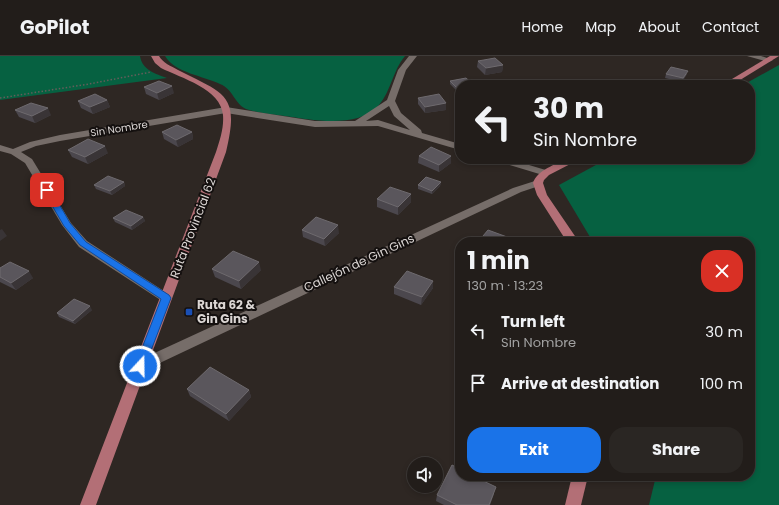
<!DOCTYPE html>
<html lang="en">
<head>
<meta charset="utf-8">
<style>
	body { margin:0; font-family:Poppins,sans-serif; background:#2a2623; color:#f1f3f6; height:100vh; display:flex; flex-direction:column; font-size:15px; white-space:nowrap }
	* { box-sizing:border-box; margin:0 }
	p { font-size:13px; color:#a2a2a2 }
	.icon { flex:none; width:22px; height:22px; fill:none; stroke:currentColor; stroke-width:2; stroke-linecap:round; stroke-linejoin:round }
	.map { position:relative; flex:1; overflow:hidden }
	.drawer { position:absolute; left:455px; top:181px; width:300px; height:244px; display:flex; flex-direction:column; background:#221d1a; border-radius:16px; box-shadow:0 2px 6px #0003,0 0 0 1px #3f3b39 }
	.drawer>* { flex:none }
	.top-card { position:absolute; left:455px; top:24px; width:300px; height:84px; border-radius:16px; box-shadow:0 2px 6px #0003,0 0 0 1px #3f3b39; background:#221d1a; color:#f1f3f6; overflow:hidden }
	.tools { position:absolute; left:407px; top:401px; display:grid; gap:8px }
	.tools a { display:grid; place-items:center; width:36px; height:36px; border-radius:50%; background:#221d1a; box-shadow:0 2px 6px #0003,0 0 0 1px #3f3b39; font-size:20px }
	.pin { position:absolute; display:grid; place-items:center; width:34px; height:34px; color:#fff; margin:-17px; border-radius:8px; box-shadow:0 2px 6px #0006 }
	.me { position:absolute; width:44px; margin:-22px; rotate:21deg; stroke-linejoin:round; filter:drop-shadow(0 0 3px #0008) }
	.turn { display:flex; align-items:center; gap:14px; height:84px; padding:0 12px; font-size:18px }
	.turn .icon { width:52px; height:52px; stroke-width:2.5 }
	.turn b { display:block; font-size:28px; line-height:34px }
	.round { display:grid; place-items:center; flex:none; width:42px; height:42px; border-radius:16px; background:#2a2623 }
	.headline { display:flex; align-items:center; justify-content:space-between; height:68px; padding:0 12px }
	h1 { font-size:24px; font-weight:700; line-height:30px }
	.primary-button { display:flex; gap:8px; margin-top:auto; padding:8px 12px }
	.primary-button a { flex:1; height:46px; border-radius:16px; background:#1a73e8; color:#fff; font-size:16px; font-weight:700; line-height:46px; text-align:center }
	.primary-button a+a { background:#2a2623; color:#f1f3f6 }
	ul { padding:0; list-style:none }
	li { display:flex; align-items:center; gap:12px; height:52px; padding:0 12px }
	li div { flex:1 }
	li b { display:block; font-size:15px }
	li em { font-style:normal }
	header { display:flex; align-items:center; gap:24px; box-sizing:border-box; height:56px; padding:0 20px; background:#221d1a; border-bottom:1px solid #3f3b39 }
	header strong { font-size:19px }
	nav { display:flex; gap:22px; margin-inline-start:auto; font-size:14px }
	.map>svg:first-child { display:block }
	.forest { fill:#066141 }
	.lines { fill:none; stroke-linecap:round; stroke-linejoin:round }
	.path { stroke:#655e5b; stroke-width:1.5; stroke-dasharray:1.5 2; stroke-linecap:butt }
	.minor { fill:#766d69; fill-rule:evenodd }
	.major { fill:#b36f76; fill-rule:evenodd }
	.wall { fill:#4b474d }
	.shaded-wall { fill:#393436 }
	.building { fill:#5a565c; stroke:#6e6a6e }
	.route { fill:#1a73e8; stroke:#114b97 }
	.transit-dot { fill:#1a4fb4; stroke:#14100f; stroke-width:1.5 }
	.labels { text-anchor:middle; stroke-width:4; stroke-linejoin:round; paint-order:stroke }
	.far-street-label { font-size:10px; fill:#dbd6d4; stroke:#14100f }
	.street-label { font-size:12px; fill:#dbd6d4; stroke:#14100f }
	.poi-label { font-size:12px; font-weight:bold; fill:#dbd6d4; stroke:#14100f; text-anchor:start }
</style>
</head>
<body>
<header>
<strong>GoPilot</strong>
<nav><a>Home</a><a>Map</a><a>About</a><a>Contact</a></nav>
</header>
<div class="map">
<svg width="779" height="449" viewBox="0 0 779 449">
	<rect width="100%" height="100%" fill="#2e2723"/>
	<!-- forest -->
	<g class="forest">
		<path d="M0 0H140C142 14 156 18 167 22L0 44Z"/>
		<path d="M165 0H405C393 14 391 35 379 49 358 73 313 64 285 60 272 58 258 57 246 53 234 47 233 33 220 28 204 20 175 17 165 0Z"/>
		<path d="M779 9V449H649L656 420H750V186H593L559 129 607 103H750V29H743Z"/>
	</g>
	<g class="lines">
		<!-- path -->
		<path class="path" d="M0 42 89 28 151 16"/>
		<!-- minor -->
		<g class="minor">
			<path d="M409 0H417L406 14 395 45 401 57 421 74 422 77 460 88V94L378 70 315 71 226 57 60 85 36 90 21 96 32 103 71 167 87 185 170 239 172 242 170 245 166 247 162 245 79 191 62 169 25 107 11 98 0 95V89L13 93 30 86 60 79 226 51 315 65H355L387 44 398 14ZM389 50 394 60 410 74 378 64 366 65Z"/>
			<path d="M747 0H761L773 4 769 6Z"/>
			<path d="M494 103H509L549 115 551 117 546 120 496 105Z"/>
			<path d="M538 124 543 127 542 129 521 136 145 314 140 316 135 314 133 310 135 306 513 132Z"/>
		</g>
		<!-- major -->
		<g class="major">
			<path d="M151 0H159C163 7 171 10 178 14 225 38 240 38 226 96L96 449H80L216 96C220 84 224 72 223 59 221 33 181 22 161 12L155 7Z"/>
			<path d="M770 0H779L732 29H722Z"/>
			<path d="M568 103H580L549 119 544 124 543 127 547 139 579 186H567L537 139 533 127C537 114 556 108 568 103Z"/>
			<path d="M572 420H588L581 449H565Z"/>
		</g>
	</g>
	<!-- wall -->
	<g class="wall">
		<path d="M478 5 503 9 502 16 485 19 477 11Z"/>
		<path d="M666 18H687L682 26 665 22Z"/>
		<path d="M466 22 457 35 450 28V25Z"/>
		<path d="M144 31 174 37 159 44 146 38Z"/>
		<path d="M418 42 446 47V54L425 57 418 48Z"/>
		<path d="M107 44 110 51 93 58 81 52 78 45Z"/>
		<path d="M15 54 51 59 35 67 19 61Z"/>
		<path d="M162 76H192L193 83 178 91 164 83Z"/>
		<path d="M68 94 108 97 88 108 72 101Z"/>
		<path d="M419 100 451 107 439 116 418 107Z"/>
		<path d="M124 126 125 130 112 139 96 133 94 129Z"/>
		<path d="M441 126 440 130 432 138 418 133V129Z"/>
		<path d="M411 138V146L398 159 377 151V143Z"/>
		<path d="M143 161 145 165 132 174 115 166 113 162Z"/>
		<path d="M302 174 339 177 325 190 303 181Z"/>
		<path d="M0 212 33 222 16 234 0 226Z"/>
		<path d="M212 213 261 214 241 233 215 221Z"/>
		<path d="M394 231 433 232 421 249 394 238Z"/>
		<path d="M92 254 75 268 59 261 57 257Z"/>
		<path d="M187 333 249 334 251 341 229 365 190 340Z"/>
		<path d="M494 438 490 449H444L436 445 437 439Z"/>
	</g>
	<!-- shaded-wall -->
	<g class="shaded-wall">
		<path d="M503 9 502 16 485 19 486 12Z"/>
		<path d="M172 30 174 37 159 44 157 37Z"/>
		<path d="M460 31V35H457V32Z"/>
		<path d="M107 44 110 51 93 58 90 51Z"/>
		<path d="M446 47V54L425 57V51Z"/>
		<path d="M48 52 51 59 35 67 32 60Z"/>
		<path d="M192 76 193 83 178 91 176 84Z"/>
		<path d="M105 90 108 97 88 108 85 101Z"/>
		<path d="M451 100V107L439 116V109Z"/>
		<path d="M124 126 125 130 112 139 110 135Z"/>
		<path d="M441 126 440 130 432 138V135Z"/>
		<path d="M411 138V146L398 159V151Z"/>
		<path d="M143 161 145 165 132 174 131 170Z"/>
		<path d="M338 169 339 177 325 190 324 183Z"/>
		<path d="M2 173 7 180 0 185V174Z"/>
		<path d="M259 206 261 214 241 233 239 225Z"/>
		<path d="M29 215 33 222 16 234 11 227Z"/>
		<path d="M433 225V232L421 249 422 241Z"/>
		<path d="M90 250 92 254 75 268 73 265Z"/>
		<path d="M249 334 251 341 229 365 226 358Z"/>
	</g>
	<!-- building -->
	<g class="building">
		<path d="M495 2 503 9 486 12 478 5Z"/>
		<path d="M671 11 688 15 683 22 666 18Z"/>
		<path d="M466 22 474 29H460V31L457 32 450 25Z"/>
		<path d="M159 25 172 30 157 37 144 31Z"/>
		<path d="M639 25 654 29H635Z"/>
		<path d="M95 38 107 44 90 51 78 45Z"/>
		<path d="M439 38 446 47 425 51 418 42Z"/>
		<path d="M31 47 48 52 32 60 15 54Z"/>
		<path d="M177 69 192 76 176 84 162 76Z"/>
		<path d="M88 83 105 90 85 101 68 94Z"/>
		<path d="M431 91 451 100 439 109 419 100Z"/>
		<path d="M108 120 124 126 110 135 94 129Z"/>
		<path d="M426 121 441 126 432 135 418 129Z"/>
		<path d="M390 131 411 138 398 151 377 143Z"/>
		<path d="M126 154 143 161 131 170 113 162Z"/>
		<path d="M316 161 338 169 324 183 302 174Z"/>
		<path d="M488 174 518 185V186H478Z"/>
		<path d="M233 195 259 206 239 225 212 213Z"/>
		<path d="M10 206 29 215 11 227 0 221V212Z"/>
		<path d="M407 215 433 225 422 241 394 231Z"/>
		<path d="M74 243 90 250 73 265 57 257Z"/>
		<path d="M210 311 249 334 226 358 187 333Z"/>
		<path d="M452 409 460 413V420H473L496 431 489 449H457L437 439Z"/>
	</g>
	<!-- route -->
	<path class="route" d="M47 132 51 134 70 167 86 186 169 239 171 242 144 313 140 314 136 313 135 310 161 243 80 189 64 170 43 134Z"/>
	<!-- markers -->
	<rect class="transit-dot" x="185" y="252" width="8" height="8" rx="2"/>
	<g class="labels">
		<!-- far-street labels -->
		<g class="far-street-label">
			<text transform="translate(119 72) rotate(-9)" y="4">Sin Nombre</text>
		</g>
		<!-- street labels -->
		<g class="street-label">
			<text transform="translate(193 172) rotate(-69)" y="4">Ruta Provincial 62</text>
			<text transform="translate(359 207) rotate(-25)" y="4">Callejón de Gin Gins</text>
		</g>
		<!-- poi labels -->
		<g class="poi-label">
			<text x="197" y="253">Ruta 62 &amp;<tspan x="197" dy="14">Gin Gins</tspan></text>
		</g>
	</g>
</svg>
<div class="tools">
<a><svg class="icon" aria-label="sound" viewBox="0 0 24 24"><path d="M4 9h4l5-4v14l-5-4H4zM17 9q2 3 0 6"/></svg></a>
</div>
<div class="pin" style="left:47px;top:134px;background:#d93025"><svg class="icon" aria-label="arrive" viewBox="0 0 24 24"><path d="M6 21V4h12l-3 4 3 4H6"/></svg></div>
<svg class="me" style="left:140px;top:310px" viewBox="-20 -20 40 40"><circle r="17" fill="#1a73e8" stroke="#fff" stroke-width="3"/><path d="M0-11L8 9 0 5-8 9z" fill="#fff"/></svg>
<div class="top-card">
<div class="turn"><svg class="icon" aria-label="left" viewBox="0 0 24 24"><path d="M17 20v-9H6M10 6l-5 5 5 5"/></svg><div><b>30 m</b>Sin Nombre</div></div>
</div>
<section class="drawer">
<div class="headline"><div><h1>1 min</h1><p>130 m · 13:23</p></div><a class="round" style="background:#d93025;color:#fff"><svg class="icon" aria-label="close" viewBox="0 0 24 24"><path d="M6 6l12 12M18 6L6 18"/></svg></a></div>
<ul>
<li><svg class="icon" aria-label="left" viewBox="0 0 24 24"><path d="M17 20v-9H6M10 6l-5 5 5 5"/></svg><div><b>Turn left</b><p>Sin Nombre</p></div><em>30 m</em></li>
<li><svg class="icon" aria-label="arrive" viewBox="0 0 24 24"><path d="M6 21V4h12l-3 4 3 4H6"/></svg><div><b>Arrive at destination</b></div><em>100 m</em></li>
</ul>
<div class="primary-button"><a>Exit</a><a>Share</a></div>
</section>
</div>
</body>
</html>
